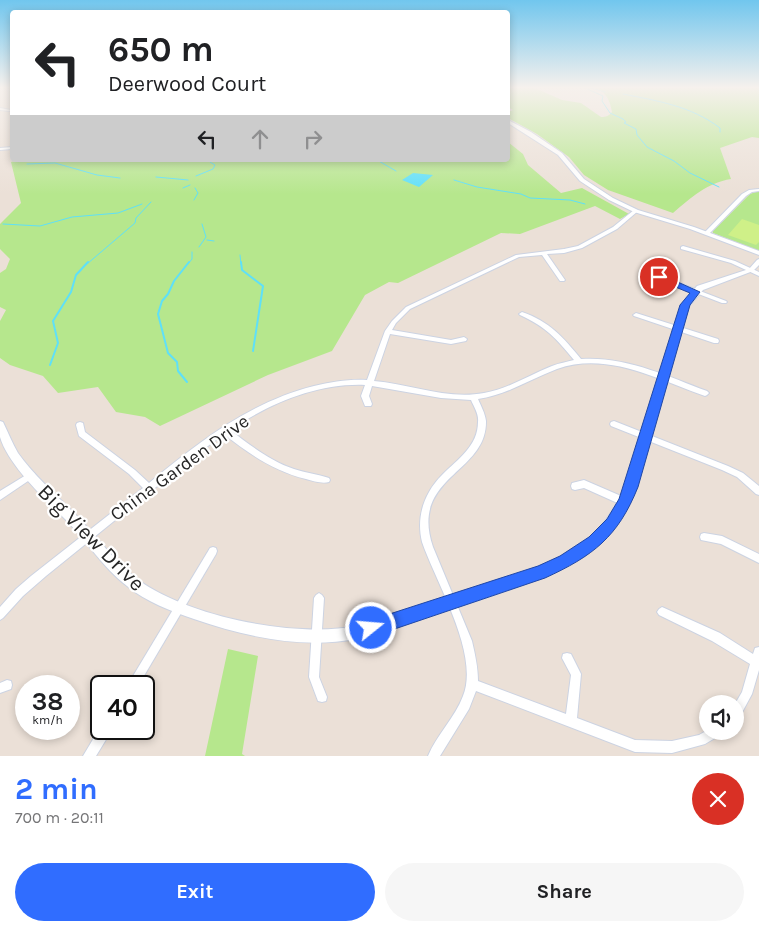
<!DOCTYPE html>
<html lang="en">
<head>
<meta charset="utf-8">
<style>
	body { margin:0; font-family:Karla,sans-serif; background:#f6f6f6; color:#202124; height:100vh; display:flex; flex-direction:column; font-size:19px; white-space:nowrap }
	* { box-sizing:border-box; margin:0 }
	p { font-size:16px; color:#757577 }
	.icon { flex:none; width:28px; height:28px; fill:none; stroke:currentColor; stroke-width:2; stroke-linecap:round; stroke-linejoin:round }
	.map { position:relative; height:756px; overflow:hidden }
	.sheet { display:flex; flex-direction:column; background:#fff; flex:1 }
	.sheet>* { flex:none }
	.guide { position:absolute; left:10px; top:10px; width:500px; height:152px; border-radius:5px; box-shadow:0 2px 8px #0003; background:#fff; color:#202124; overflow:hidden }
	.buttons { position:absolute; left:699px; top:695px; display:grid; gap:10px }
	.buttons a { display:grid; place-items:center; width:45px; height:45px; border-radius:50%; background:#fff; box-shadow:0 2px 8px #0003; font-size:25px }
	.speed { position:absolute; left:15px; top:675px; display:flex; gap:10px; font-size:25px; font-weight:700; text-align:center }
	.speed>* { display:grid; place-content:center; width:65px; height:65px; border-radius:50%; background:#fff; box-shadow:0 2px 8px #0003; line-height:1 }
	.speed small { font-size:12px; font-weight:400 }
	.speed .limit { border:2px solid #111; border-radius:8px; background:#fff; color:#111 }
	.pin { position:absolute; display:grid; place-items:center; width:42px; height:42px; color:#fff; margin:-21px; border:2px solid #fff; border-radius:50%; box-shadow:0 1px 5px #0007 }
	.me { position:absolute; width:55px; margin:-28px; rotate:73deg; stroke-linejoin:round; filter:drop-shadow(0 0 4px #0008) }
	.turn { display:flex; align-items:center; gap:18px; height:105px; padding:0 15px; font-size:22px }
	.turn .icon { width:65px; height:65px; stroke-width:2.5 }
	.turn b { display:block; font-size:35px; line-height:42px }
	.lanes { display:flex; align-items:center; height:48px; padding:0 15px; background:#0003; justify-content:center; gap:25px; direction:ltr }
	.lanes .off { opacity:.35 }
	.round { display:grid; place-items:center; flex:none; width:52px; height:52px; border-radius:26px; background:#f6f6f6 }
	.headline { display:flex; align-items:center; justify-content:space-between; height:85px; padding:0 15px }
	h1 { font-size:30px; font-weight:700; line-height:38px; color:#306dff }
	.button { display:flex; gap:10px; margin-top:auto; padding:10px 15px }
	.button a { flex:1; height:58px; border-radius:30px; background:#306dff; color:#fff; font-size:20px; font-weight:700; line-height:58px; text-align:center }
	.button a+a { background:#f6f6f6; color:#202124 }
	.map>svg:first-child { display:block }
	.green { fill:#b6e78d }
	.pitch { fill:#cff088 }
	.water { fill:#5fe0f8 }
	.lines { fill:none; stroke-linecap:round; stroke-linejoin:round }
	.stream-far1 { stroke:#5fe0f8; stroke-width:1 }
	.stream { stroke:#5fe0f8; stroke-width:2 }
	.minor-casing { stroke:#ccd3e2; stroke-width:2 }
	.tertiary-casing { stroke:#ccd3e2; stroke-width:2 }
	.minor { fill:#fff; fill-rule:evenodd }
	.tertiary { fill:#fff; fill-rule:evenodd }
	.route { fill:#306dff; stroke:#1f47a6 }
	.labels { text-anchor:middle; stroke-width:4.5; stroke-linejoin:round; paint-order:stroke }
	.street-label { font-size:19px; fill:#272727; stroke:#fff }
	.near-street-label { font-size:22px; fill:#272727; stroke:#fff }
</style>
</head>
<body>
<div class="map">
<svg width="759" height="756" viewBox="0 0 759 756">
	<rect width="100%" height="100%" fill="#ebe0d7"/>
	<!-- green -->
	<g class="green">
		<path d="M508 88H535L562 100 581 103 601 117C606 117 609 116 612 112 610 101 607 93 596 88H759V138L752 137 720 148 731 179C707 183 692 197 673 213L608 190 584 175 569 157 537 134 508 118V112L513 110 508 107Z"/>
		<path d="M508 142 523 154 528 165 561 193 582 188 629 214 620 219 595 206 520 234 501 233 398 283 389 282 365 295 332 351 268 375 160 426 145 417 116 412 98 387 58 393 43 376 10 365 0 358V321L6 310 0 307V273L6 269 10 259 0 249V224L21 203 11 162 25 160H508Z"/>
		<path d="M759 191V251L713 233V231L750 194Z"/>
		<path d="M228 649 258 656 242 754 245 756H205Z"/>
	</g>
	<!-- pitch -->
	<path class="pitch" d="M742 219 759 225V242L756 245 728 235Z"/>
	<!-- water -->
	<path class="water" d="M413 173 433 175 419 187 402 180Z"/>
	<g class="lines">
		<!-- stream-far1 -->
		<g class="stream-far1">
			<path d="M585 88 603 96 602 101 610 113 623 119 626 122 624 123 636 129 637 135 647 147 674 161 690 173 719 187"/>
			<path d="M591 88 605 92"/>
			<path d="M623 94C658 101 691 106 720 128V132"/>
			<path d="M377 160 396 171"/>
			<path d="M27 164 55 163 97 175 120 178"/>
			<path d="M196 176 213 169 215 165 210 162"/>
			<path d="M156 177 188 180"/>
			<path d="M454 180 477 187 521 194 530 198 570 200 585 204"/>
			<path d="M183 188 190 185"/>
			<path d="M194 200 198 193 195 188"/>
			<path d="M3 224 40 226 72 217 118 213 142 204"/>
			<path d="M207 240 214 241"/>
			<path d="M199 247 206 237 202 224"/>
			<path d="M240 255 241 264"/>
			<path d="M87 264 135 223 136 218 151 202"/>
			<path d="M188 264 192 259V252"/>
		</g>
		<!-- stream -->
		<g class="stream">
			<path d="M241 262 242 270 263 286 253 351"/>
			<path d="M50 365 58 343 53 321 71 292 76 275 88 262"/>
			<path d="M187 382 178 371 177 362 168 353 158 314 162 301 168 294 174 281 189 262"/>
		</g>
		<!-- minor casing -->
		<g class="minor-casing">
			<g id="minor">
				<path d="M0 108 11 110 9 111 0 110Z"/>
				<path d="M12 147V149L0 150V148Z"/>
				<path d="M759 189V191L752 192 746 196 709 234H705V232L742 194 749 190Z"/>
				<path d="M634 210 638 211 617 229 582 248 564 253 547 254 565 280 564 281H560L542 255 519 257 410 309 396 323 392 330 451 340 464 337 467 339 466 341 451 344 390 334 374 381C411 384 447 400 484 393 508 389 529 375 552 366 559 363 567 362 574 360 556 338 546 327 520 315L519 314 522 312C549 321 564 338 581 359 625 356 667 376 707 391L709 393 707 395 705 396C658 380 608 351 557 369 530 379 507 395 478 399 481 406 485 413 486 421 487 474 409 476 433 547L472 641C475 654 478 667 478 681L566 714 571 675 562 658 563 654 567 653 571 654 581 674 577 718 635 740 672 741 699 735 708 730V731H721L720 735 705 744 672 753 635 752 476 691 469 709 440 756H428C437 734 455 718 463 696 480 654 436 583 422 542 416 517 424 493 442 475 458 459 478 446 478 422 479 414 474 407 471 400L441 398 372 386 369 396 372 404 371 406H365L361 396 365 385C317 383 269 404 230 430 250 445 270 461 294 469 305 473 318 474 329 478L330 480 329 482C322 484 313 481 306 479 274 471 249 454 224 434L192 458 46 576 23 596 3 618 0 620V607L16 589 31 576 143 488 129 474 79 436 76 425 77 423 80 422 83 423 85 432 135 470 149 483C199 442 250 402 314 386 331 382 349 379 367 380L385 331 392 321 406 307 516 255 564 249 578 246 613 227Z"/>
				<path d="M683 246 735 261 759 272V276L731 263 681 249V247Z"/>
				<path d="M643 269 726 301 727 302 726 303H722L641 272 640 271Z"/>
				<path d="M636 313 718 339 719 341 718 343H714L634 316 633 315Z"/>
				<path d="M614 421 728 466 743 473 759 486V495L756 494 737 477 722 470 611 426 610 424 611 422Z"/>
				<path d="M31 472 34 473 35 475 34 477 0 500V491Z"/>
				<path d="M584 480 628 499 629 502 628 505 625 506 622 505 584 488 575 490 572 489 571 486 572 483Z"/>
				<path d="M704 533 722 536 759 554V563L721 544 701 540 700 537 701 534Z"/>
				<path d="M213 547 216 548 217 551 216 554 138 686H127L210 548Z"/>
				<path d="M319 593 322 595 324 598 319 677 327 697 326 701 322 702 318 701 309 677 314 598 316 595Z"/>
				<path d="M662 607 720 633 753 654 755 648 759 647V670L752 694 739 718 735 719V704L742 692 750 664 712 641 659 615 657 612 659 609Z"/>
				<path d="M7 680 11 681 12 685 11 689 0 693V683Z"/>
				<path d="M101 726V729H111L110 733 96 756H83Z"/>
			</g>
		</g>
		<!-- tertiary casing -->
		<g class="tertiary-casing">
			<g id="tertiary">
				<path d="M508 120 531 132 562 153 584 179 613 198 638 210 694 227 759 251V255L690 229 634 212 609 200 580 181 558 155 508 123Z"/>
				<path d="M759 259V265L753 271 703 290 689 306 636 487C629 503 622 518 611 531 581 569 520 586 476 601 451 609 426 616 401 625 386 630 372 636 356 639 302 649 246 637 194 619 171 611 146 602 127 586 103 568 87 541 66 520 45 499 8 465 0 437 0 432 0 426 0 421L3 422C8 432 12 443 18 453 37 480 63 500 85 525 102 543 117 564 137 579 188 617 295 638 357 626 372 623 386 617 400 613 423 605 446 598 469 591 514 576 570 563 602 525 612 513 619 500 626 487L681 305 697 286 749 269 757 260Z"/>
			</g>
		</g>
		<!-- minor -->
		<use href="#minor" class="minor"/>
		<!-- tertiary -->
		<use href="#tertiary" class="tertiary"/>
	</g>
	<!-- sky -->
	<linearGradient id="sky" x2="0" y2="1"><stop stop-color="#71c6ee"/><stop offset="0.45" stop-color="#f6f1ed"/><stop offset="1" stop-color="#f6f1ed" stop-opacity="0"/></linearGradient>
	<rect width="759" height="194" fill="url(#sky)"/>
	<!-- route -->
	<path class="route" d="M656 275H662L700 292 690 305 638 487C618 537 593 556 545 578L371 637 365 634 362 628 365 623 371 620 538 566 560 556 589 537 607 519 619 499 680 305 690 293 656 279Z"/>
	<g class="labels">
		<!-- street labels -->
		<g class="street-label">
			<text transform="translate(179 467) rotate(-36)" y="7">China Garden Drive</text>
		</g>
		<!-- near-street labels -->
		<g class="near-street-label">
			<text transform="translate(92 537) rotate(45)" y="8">Big View Drive</text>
		</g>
	</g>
</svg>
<div class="buttons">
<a><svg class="icon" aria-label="sound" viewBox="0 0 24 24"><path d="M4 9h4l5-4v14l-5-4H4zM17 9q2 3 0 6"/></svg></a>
</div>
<div class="speed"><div>38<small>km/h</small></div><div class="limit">40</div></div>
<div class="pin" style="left:659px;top:277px;background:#d93025"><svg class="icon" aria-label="arrive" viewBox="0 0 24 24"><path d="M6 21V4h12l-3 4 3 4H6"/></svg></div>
<svg class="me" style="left:371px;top:628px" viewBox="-20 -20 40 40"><circle r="17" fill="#306dff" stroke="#fff" stroke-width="3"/><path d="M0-11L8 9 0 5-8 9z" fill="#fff"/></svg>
<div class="guide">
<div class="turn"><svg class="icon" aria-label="left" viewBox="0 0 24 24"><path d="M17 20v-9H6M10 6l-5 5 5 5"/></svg><div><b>650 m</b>Deerwood Court</div></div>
<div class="lanes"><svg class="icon" aria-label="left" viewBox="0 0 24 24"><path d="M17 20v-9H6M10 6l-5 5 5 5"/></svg><svg class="icon off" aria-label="ahead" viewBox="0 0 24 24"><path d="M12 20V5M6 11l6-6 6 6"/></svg><svg class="icon off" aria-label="right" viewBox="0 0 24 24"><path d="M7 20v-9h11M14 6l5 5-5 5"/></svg></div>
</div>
</div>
<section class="sheet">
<div class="headline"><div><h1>2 min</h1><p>700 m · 20:11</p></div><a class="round" style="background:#d93025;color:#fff"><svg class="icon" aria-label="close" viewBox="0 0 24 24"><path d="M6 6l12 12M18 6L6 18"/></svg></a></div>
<div class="button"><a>Exit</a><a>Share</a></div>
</section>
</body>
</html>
